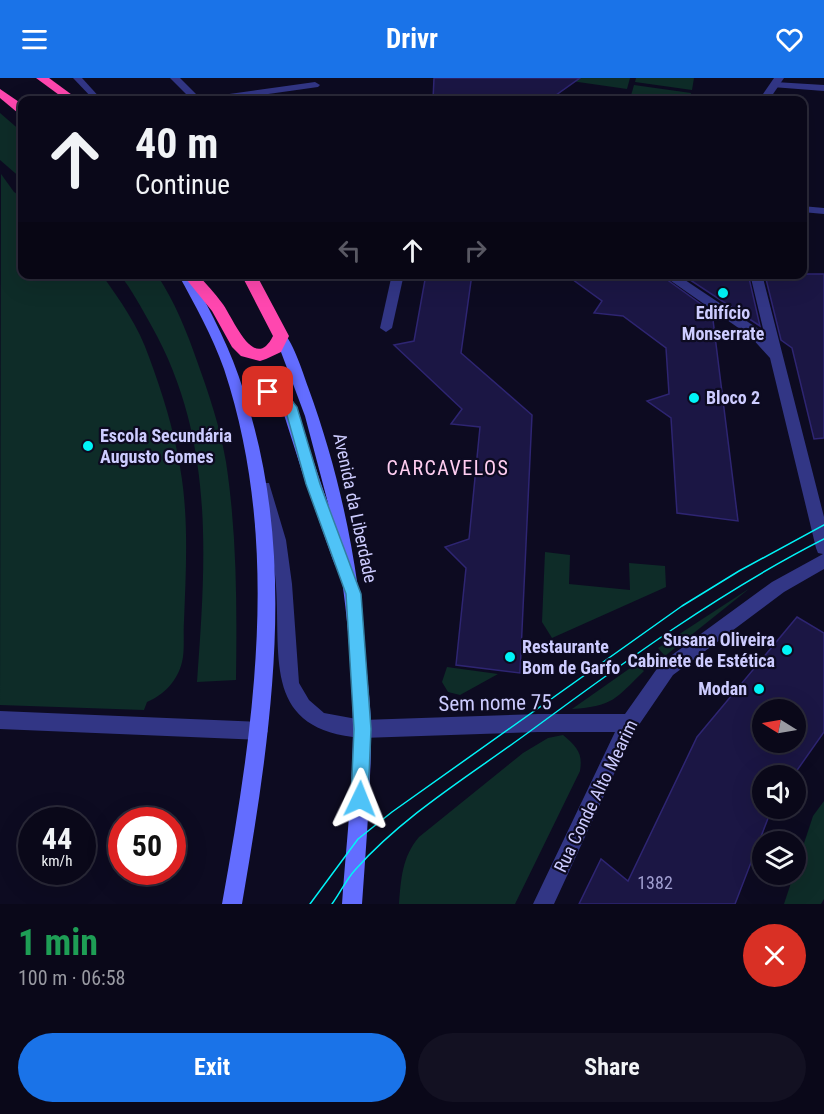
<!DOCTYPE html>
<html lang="en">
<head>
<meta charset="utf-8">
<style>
	body { margin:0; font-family:"Roboto Condensed",sans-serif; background:#131122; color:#f1f3f6; height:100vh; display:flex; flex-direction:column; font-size:22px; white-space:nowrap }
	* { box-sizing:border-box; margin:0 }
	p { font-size:20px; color:#999aa2 }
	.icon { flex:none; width:33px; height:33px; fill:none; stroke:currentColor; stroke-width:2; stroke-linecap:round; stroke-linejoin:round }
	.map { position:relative; height:826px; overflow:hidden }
	.drawer { display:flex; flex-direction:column; background:#0a0819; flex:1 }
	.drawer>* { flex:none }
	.top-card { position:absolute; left:18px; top:18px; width:789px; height:183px; border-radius:12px; box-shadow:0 6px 24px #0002,0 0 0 2px #2a2938; background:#0a0819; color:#f1f3f6; overflow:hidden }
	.needle { width:39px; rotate:281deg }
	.controls { position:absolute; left:752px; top:621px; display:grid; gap:12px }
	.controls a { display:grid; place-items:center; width:54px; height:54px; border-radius:50%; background:#0a0819; box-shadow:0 6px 24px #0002,0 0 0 2px #2a2938; font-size:30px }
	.speed { position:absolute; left:18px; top:729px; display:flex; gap:12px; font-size:30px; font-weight:700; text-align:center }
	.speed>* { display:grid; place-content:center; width:78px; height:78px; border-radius:50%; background:#0a0819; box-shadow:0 6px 24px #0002,0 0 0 2px #2a2938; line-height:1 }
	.speed small { font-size:15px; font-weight:400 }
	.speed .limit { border:9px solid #d22; background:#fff; color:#111 }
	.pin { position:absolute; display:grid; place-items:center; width:51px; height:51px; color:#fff; margin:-26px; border-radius:12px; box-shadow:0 3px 9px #0006 }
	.me { position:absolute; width:66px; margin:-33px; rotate:2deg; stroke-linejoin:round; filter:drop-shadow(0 0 4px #0008) }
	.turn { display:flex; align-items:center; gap:21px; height:126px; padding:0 18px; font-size:27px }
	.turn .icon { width:78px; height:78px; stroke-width:2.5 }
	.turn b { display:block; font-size:42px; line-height:51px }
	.lanes { display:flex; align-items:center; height:57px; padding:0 18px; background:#0003; justify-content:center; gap:30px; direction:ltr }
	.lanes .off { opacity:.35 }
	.round { display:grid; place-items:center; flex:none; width:63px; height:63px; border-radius:32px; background:#131122 }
	.head { display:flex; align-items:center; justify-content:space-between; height:102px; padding:0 18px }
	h1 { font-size:36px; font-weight:700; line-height:45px; color:#1e9e55 }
	.cta { display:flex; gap:12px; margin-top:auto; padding:12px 18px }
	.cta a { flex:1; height:69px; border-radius:36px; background:#1a73e8; color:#fff; font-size:24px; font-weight:700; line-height:69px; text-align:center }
	.cta a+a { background:#131122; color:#f1f3f6 }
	header { display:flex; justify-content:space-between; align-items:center; height:78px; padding:0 18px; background:#1a73e8; color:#fff; font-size:27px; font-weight:700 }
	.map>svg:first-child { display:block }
	.green { fill:#0e2c28 }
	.building { fill:#1b1644; stroke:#2e2572; stroke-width:1.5; fill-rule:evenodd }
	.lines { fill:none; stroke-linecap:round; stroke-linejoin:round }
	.lane { fill:#323685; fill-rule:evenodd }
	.street { fill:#323685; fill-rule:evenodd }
	.secondary { fill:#636dff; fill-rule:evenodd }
	.highway { fill:#ff47af; fill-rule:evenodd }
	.tram { stroke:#00f4f7; stroke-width:1.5 }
	.route { fill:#4fc3f7; stroke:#337fa1; stroke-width:1.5 }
	.poi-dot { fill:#00f4f7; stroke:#0d0b21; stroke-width:2 }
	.labels { text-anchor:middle; stroke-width:4.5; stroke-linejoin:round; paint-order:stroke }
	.poi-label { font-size:18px; font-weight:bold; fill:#cdccff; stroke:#0d0b21; text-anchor:start }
	.street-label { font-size:18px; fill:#cdccff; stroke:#0d0b21 }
	.near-number-label { font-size:18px; fill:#a09ed0 }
	.neighbourhood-label { font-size:20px; letter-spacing:1.5px; fill:#ffcef1; stroke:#0d0b21 }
	.near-street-label { font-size:21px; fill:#cdccff; stroke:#0d0b21 }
</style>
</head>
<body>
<header><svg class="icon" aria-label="menu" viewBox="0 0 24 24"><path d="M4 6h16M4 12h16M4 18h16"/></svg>Drivr<svg class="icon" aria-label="heart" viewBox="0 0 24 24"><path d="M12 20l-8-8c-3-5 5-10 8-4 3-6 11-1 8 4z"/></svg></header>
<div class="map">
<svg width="824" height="826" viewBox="0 0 824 826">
	<rect width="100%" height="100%" fill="#0d0b21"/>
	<!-- green -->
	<g class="green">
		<path d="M572 0H630L627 11 571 3Z"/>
		<path d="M636 0H694L692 12 635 4Z"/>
		<path d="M634 7 691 15 690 22 630 21Z"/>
		<path d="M0 35 22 54V101L0 82Z"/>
		<path d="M1 96 14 114 22 119V196L102 197C120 222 139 249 149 279 162 314 174 352 180 389 189 439 186 492 184 543 183 556 185 572 182 584 178 602 164 617 147 624L144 632 0 627Z"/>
		<path d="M120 197H157C174 222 187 254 197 283 209 316 220 349 226 384 237 456 237 529 236 602L197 604C206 480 215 360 151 247 141 229 132 212 120 197Z"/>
		<path d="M545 474 570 477 569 506 630 512 629 485 665 488 666 509 552 560 542 544Z"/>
		<path d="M750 510 665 578 658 570Z"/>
		<path d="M636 586 644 593C615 621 614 628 572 631Z"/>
		<path d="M447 589 498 596 460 617 448 614 442 604Z"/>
		<path d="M563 657C577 669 583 675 580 693L515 826H399C401 801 402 779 419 759L523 675 548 660Z"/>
		<path d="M824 723V821L821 826H784L813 738Z"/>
	</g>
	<!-- building -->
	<g class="building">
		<path d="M434 0H580L549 22H433Z"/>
		<path d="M426 196H472L461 275 532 337 520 595 456 587 466 490 445 469 469 461 480 349 451 346 462 331 394 267 414 263Z"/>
		<path d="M565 196H659L712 234 738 443 677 435 671 340 647 323 669 316 666 270 623 238 594 235 602 223Z"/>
		<path d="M681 196H731L749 200 760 248Z"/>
		<path d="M776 196H824V360L814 361 792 270 781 262 766 201 777 202Z"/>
		<path d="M797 539 824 555V654L793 698H762V730H772L735 826H579L601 781 628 803 697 659ZM762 632H795V664H762Z"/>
	</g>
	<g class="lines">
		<!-- lane -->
		<g class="lane">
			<path d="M73 0H82L102 22H94Z"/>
			<path d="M775 4 824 7V13L772 9 771 7Z"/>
		</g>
		<!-- street -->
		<g class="street">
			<path d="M170 0H180L202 22H192Z"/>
			<path d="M774 0H784L769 22H759Z"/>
			<path d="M315 4 320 7 318 9 225 22H203L208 19Z"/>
			<path d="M802 128 824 130V136L802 134Z"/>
			<path d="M392 196H404L392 250 386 254 380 250Z"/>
			<path d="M661 196H676L760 252 765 259 750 196H762L824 439V491L784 514 673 597 632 657 554 826H533L615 654H538L362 660C263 652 281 583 276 508 274 474 265 442 257 409L259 405H269L286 462 292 506 299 605 309 622 324 635 362 642 538 636H625L661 585 772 504 823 476 818 475 816 470 770 280 750 258Z"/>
			<path d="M0 633 259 644 265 647 268 653 265 659 259 662 0 651Z"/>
		</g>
		<!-- secondary -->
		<path class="secondary" d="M178 196H190C212 235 231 272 244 314L269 310 291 317 329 429 305 338 275 258 276 255 281 254C291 256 304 298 308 309 341 399 359 490 366 585 368 608 371 630 371 653 371 711 366 768 362 826H342C346 768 353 710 353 652 353 598 348 542 340 488L335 487 333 482 306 406 280 324 269 320 247 324C298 487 270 661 242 826H222C254 648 282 466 224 291 212 257 195 227 178 196Z"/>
		<!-- highway -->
		<g class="highway">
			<path d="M36 0H49L79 22H66Z"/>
			<path d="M0 11 22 26V35H18L0 20Z"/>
			<path d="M182 196H197C206 206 215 215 222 225 233 239 254 296 273 258L241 196H256L289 258 281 274 266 281 260 283 241 278 232 269 212 233Z"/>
		</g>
		<!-- tram -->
		<g class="tram">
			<path d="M310 826 358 761 392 734 682 528 739 493 824 447"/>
			<path d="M332 826C340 815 346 802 355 792 404 737 469 698 529 654 624 584 718 515 824 461"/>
		</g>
	</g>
	<!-- route -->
	<path class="route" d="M268 309 285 314 297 329 320 406 361 516 371 651 368 721 366 727 360 730 353 727 351 721 354 651 346 516 306 406 285 330 276 320 263 317 262 314 263 310Z"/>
	<!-- markers -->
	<g class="poi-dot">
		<circle cx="723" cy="215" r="6"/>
		<circle cx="694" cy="320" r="6"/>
		<circle cx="88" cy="368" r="6"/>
		<circle cx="787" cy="572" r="6"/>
		<circle cx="510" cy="579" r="6"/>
		<circle cx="759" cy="611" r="6"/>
	</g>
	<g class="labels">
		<!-- poi labels -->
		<g class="poi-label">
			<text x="723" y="241" text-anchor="middle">Edifício<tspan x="723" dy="21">Monserrate</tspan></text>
			<text x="706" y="326">Bloco 2</text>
			<text x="100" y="364">Escola Secundária<tspan x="100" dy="21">Augusto Gomes</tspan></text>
			<text x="775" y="568" text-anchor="end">Susana Oliveira<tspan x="775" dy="21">Cabinete de Estética</tspan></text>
			<text x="522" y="575">Restaurante<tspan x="522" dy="21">Bom de Garfo</tspan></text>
			<text x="747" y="617" text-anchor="end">Modan</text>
		</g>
		<!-- street labels -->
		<g class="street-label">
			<text transform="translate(355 430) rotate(78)" y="6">Avenida da Liberdade</text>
			<text transform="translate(596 718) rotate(-64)" y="6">Rua Conde Alto Mearim</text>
		</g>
		<!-- near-number labels -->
		<g class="near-number-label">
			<text x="655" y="811">1382</text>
		</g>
		<!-- neighbourhood labels -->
		<g class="neighbourhood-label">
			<text x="448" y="397">CARCAVELOS</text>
		</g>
		<!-- near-street labels -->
		<g class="near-street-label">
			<text transform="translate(495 625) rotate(-1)" y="7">Sem nome 75</text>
		</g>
	</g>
</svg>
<div class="controls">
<a><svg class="needle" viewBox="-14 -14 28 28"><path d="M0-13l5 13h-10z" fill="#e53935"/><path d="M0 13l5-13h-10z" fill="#999aa2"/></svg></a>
<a><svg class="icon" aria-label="sound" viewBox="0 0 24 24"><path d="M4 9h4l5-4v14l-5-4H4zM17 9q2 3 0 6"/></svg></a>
<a><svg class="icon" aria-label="layers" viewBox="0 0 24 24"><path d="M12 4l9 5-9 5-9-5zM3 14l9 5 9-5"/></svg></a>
</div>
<div class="speed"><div>44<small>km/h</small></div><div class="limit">50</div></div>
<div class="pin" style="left:268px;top:314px;background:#d93025"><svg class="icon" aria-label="arrive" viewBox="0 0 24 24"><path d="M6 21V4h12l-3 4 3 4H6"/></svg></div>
<svg class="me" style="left:360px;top:721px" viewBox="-20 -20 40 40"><path d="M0-17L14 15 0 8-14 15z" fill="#4fc3f7" stroke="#fff" stroke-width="4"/></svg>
<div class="top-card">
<div class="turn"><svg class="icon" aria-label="ahead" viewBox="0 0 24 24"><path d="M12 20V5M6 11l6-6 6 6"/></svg><div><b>40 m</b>Continue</div></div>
<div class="lanes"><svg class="icon off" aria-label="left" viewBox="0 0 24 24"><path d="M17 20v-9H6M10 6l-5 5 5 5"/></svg><svg class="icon" aria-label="ahead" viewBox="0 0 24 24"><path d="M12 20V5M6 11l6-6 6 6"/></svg><svg class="icon off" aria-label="right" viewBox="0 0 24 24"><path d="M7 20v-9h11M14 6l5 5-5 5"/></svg></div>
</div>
</div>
<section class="drawer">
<div class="head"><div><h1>1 min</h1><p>100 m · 06:58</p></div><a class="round" style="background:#d93025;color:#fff"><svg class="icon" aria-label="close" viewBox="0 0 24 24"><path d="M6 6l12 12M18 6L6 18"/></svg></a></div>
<div class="cta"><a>Exit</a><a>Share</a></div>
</section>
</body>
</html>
